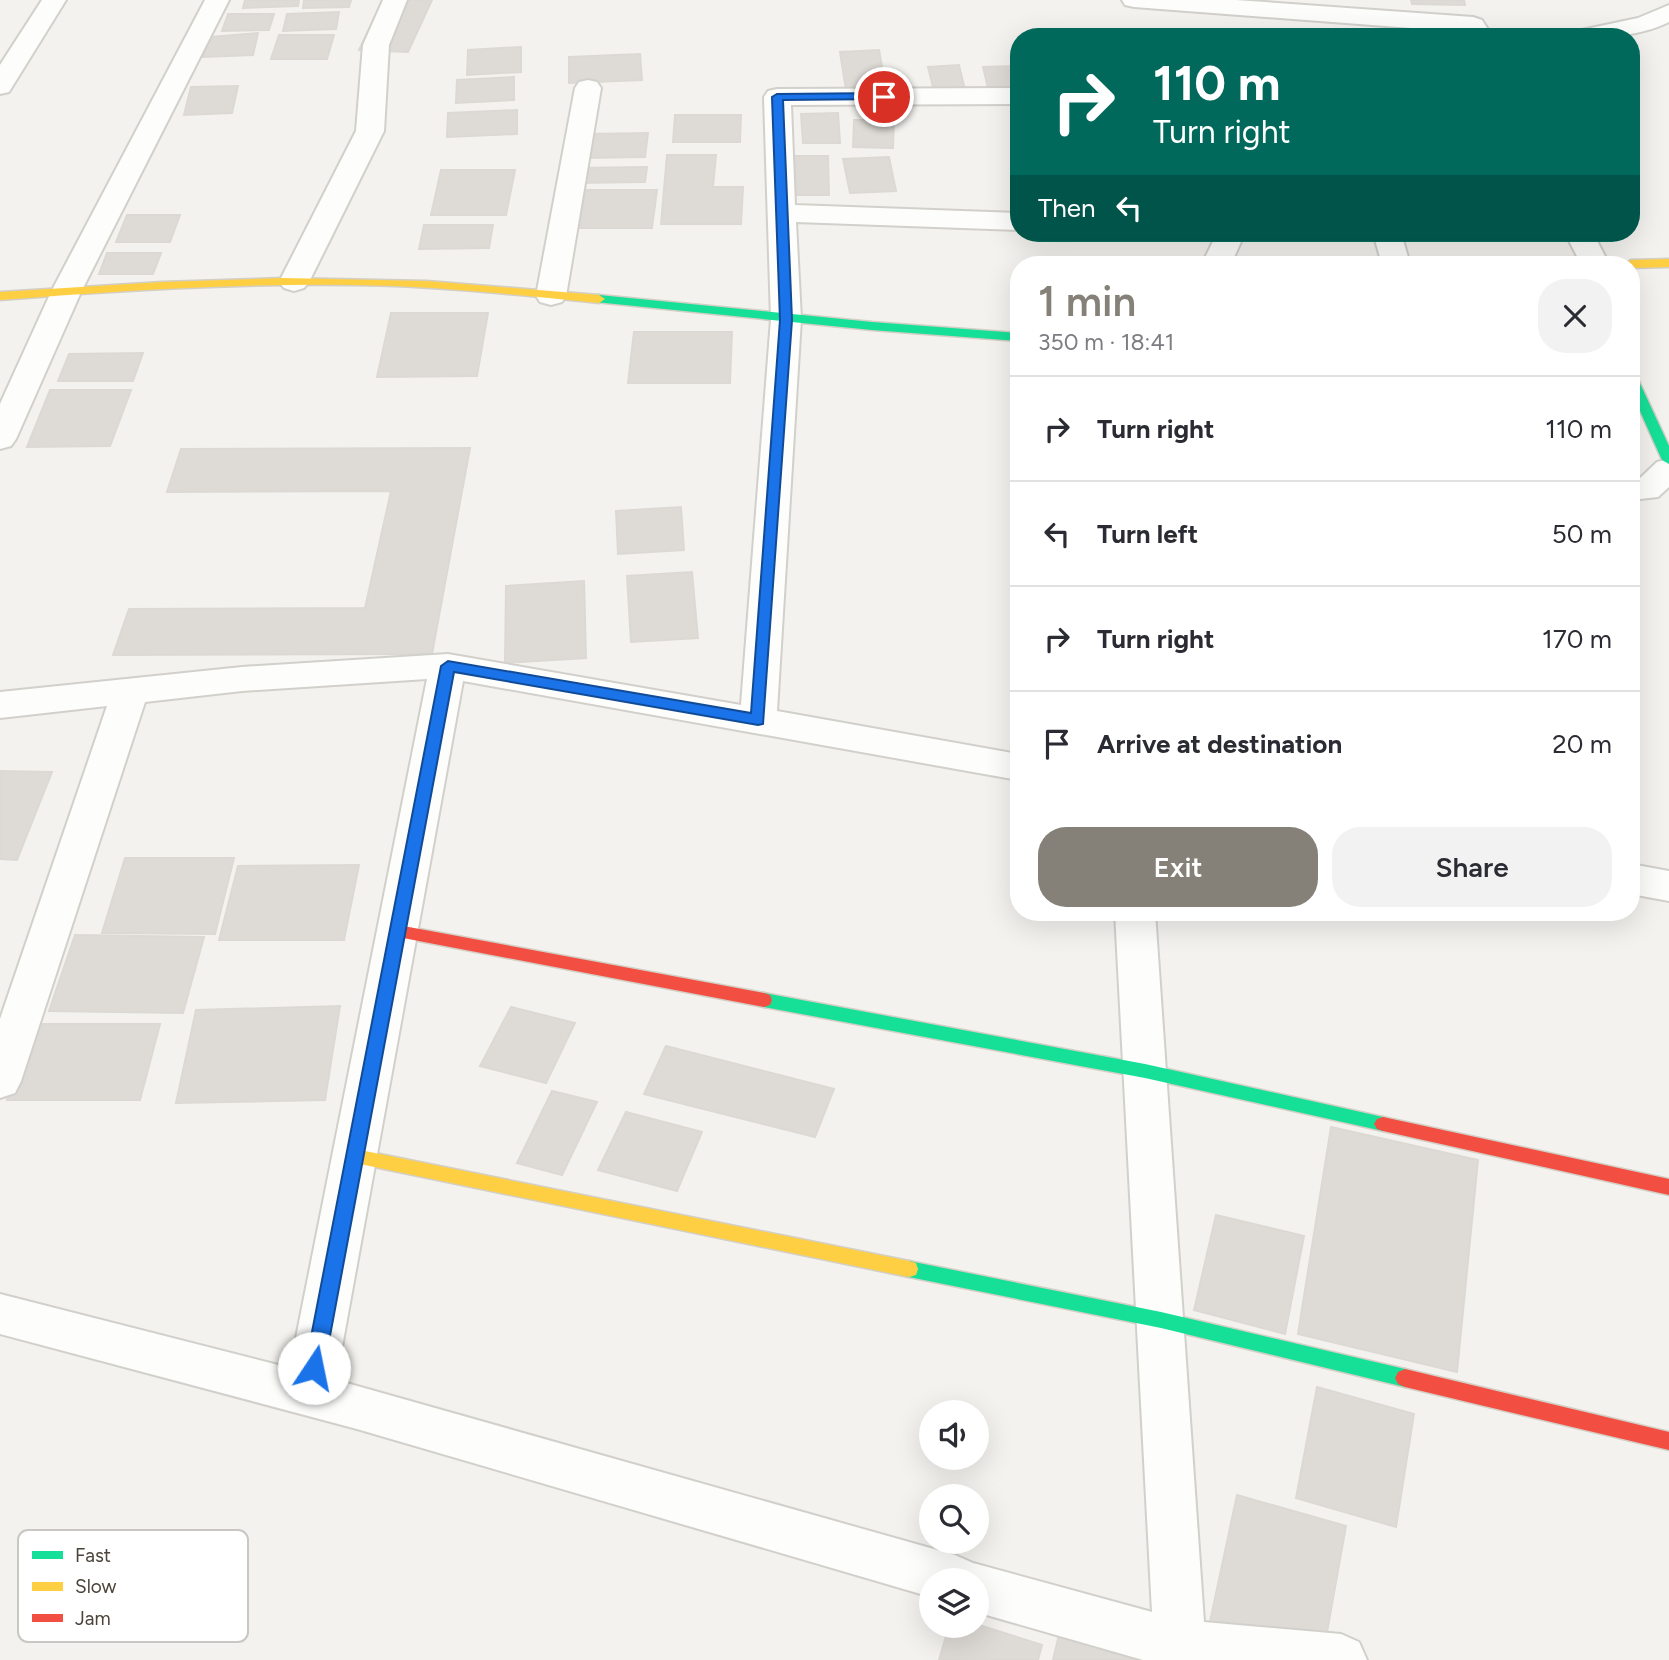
<!DOCTYPE html>
<html lang="en">
<head>
<meta charset="utf-8">
<style>
	body { margin:0; font-family:Figtree,sans-serif; background:#f2f2f3; color:#2b2b33; height:100vh; display:flex; flex-direction:column; font-size:26px; white-space:nowrap }
	* { box-sizing:border-box; margin:0 }
	p { font-size:23px; color:#7c7c81 }
	.icon { flex:none; width:38px; height:38px; fill:none; stroke:currentColor; stroke-width:2; stroke-linecap:round; stroke-linejoin:round }
	.map { position:relative; flex:1; overflow:hidden }
	.details { position:absolute; left:1010px; top:256px; width:630px; height:665px; display:flex; flex-direction:column; background:#fff; border-radius:28px; box-shadow:0 7px 28px #0002 }
	.details>* { flex:none }
	.top-card { position:absolute; left:1010px; top:28px; width:630px; height:214px; border-radius:28px; box-shadow:0 7px 28px #0002; background:#00695c; color:#fff; overflow:hidden }
	.controls { position:absolute; left:919px; top:1400px; display:grid; gap:14px }
	.controls a { display:grid; place-items:center; width:70px; height:70px; border-radius:50%; background:#fff; box-shadow:0 7px 28px #0002; font-size:35px }
	.pin { position:absolute; display:grid; place-items:center; width:60px; height:60px; color:#fff; margin:-30px; border:4px solid #fff; border-radius:50%; box-shadow:0 2px 7px #0007 }
	.me { position:absolute; width:77px; margin:-38px; rotate:11deg; stroke-linejoin:round; filter:drop-shadow(0 0 5px #0008) }
	.turn { display:flex; align-items:center; gap:24px; height:147px; padding:0 28px; font-size:32px }
	.turn .icon { width:91px; height:91px; stroke-width:2.5 }
	.turn b { display:block; font-size:49px; line-height:60px }
	.then { display:flex; align-items:center; height:66px; padding:0 28px; background:#0003; gap:14px; font-size:26px }
	.round { display:grid; place-items:center; flex:none; width:74px; height:74px; border-radius:28px; background:#f2f2f3 }
	.overview { display:flex; align-items:center; justify-content:space-between; height:119px; padding:0 28px }
	h1 { font-size:42px; font-weight:600; line-height:52px; color:#868178 }
	.action { display:flex; gap:14px; margin-top:auto; padding:14px 28px }
	.action a { flex:1; height:80px; border-radius:28px; background:#868178; color:#fff; font-size:28px; font-weight:600; line-height:80px; text-align:center }
	.action a+a { background:#f2f2f3; color:#2b2b33 }
	ul { padding:0; list-style:none }
	li { display:flex; align-items:center; gap:21px; height:105px; padding:0 28px; border-top:2px solid #e1e1e2 }
	li div { flex:1 }
	li b { display:block; font-size:26px }
	li em { font-style:normal }
	.map>svg:first-child { display:block }
	.building { fill:#dedbd6; stroke:#dcd9d4; stroke-width:2 }
	.lines { fill:none; stroke-linecap:round; stroke-linejoin:round }
	.street-casing { stroke:#d2d0cb; stroke-width:4 }
	.fast-casing { stroke:#d3cfc5; stroke-width:3 }
	.slow-casing { stroke:#d3cfc5; stroke-width:3 }
	.jam-casing { stroke:#d3cfc5; stroke-width:3 }
	.street { fill:#fdfdfc; fill-rule:evenodd }
	.fast { fill:#16e098; fill-rule:evenodd }
	.slow { fill:#ffcf43; fill-rule:evenodd }
	.jam { fill:#f24e42; fill-rule:evenodd }
	.route { fill:#1a73e8; stroke:#114b97; stroke-width:2 }
	.key { fill:#fff; stroke:#c9c7c4; stroke-width:2 }
	.key-label { font-size:19px; fill:#4b4439 }
</style>
</head>
<body>
<div class="map">
<svg width="1669" height="1660" viewBox="0 0 1669 1660">
	<rect width="100%" height="100%" fill="#f4f2ee"/>
	<!-- building -->
	<g class="building">
		<path d="M245 0H299L298 6 243 8Z"/>
		<path d="M304 0H351L349 7 303 8Z"/>
		<path d="M383 0H432L408 52 359 50Z"/>
		<path d="M1411 0H1464L1465 5 1412 4Z"/>
		<path d="M339 12 336 29 283 31 287 14Z"/>
		<path d="M228 14H274L269 30 222 31Z"/>
		<path d="M258 33 253 55 203 57 210 37Z"/>
		<path d="M279 35H334L327 59H271Z"/>
		<path d="M521 47V72L467 75 468 50Z"/>
		<path d="M879 50 886 89 846 90 840 52Z"/>
		<path d="M640 54 642 80 569 83V57Z"/>
		<path d="M959 65 965 90 934 91 928 67Z"/>
		<path d="M1016 66 1018 91 989 92 983 67Z"/>
		<path d="M514 77V100L456 103 457 80Z"/>
		<path d="M238 86 232 113 184 115 191 87Z"/>
		<path d="M517 110V134L447 137 448 113Z"/>
		<path d="M838 113 840 143H803L801 114Z"/>
		<path d="M675 115H741L740 142H673Z"/>
		<path d="M854 120H894L893 148 853 147Z"/>
		<path d="M648 133 645 157 585 158 588 134Z"/>
		<path d="M667 155H716L713 187H743L741 224H661Z"/>
		<path d="M789 156H828L829 195H790Z"/>
		<path d="M889 157 896 191 850 193 843 159Z"/>
		<path d="M647 167 645 182 574 183 576 168Z"/>
		<path d="M441 170H515L506 215H431Z"/>
		<path d="M579 190H657L652 228H574Z"/>
		<path d="M127 215H180L170 242H116Z"/>
		<path d="M424 225H493L489 248 419 249Z"/>
		<path d="M107 253H161L153 274H99Z"/>
		<path d="M391 313H488L477 376 377 377Z"/>
		<path d="M634 332H732L730 383H628Z"/>
		<path d="M143 353 133 381H58L69 354Z"/>
		<path d="M50 390H131L110 446 27 447Z"/>
		<path d="M470 448 432 654 113 655 129 609 365 608 391 491 167 492 181 449Z"/>
		<path d="M681 507 684 550 618 554 616 511Z"/>
		<path d="M692 572 698 638 631 642 627 576Z"/>
		<path d="M584 581 586 658 505 663 506 586Z"/>
		<path d="M0 771 52 772 17 860 0 859Z"/>
		<path d="M125 858H234L215 934 102 933Z"/>
		<path d="M359 865 344 940H219L238 866Z"/>
		<path d="M75 935 204 937 183 1013 49 1011Z"/>
		<path d="M340 1006 325 1100 176 1103 196 1010Z"/>
		<path d="M511 1007 575 1023 546 1083 480 1066Z"/>
		<path d="M31 1024H160L140 1100H7Z"/>
		<path d="M666 1046 834 1089 815 1137 644 1094Z"/>
		<path d="M552 1091 597 1102 562 1175 517 1163Z"/>
		<path d="M626 1112 702 1132 677 1191 598 1170Z"/>
		<path d="M1331 1127 1478 1160 1457 1372 1298 1334Z"/>
		<path d="M1216 1215 1304 1236 1285 1334 1194 1310Z"/>
		<path d="M1317 1387 1414 1414 1396 1527 1296 1498Z"/>
		<path d="M1237 1495 1346 1526 1322 1660H1254L1205 1645Z"/>
		<path d="M976 1624 1042 1645 1038 1660H939L949 1626H976Z"/>
		<path d="M1061 1626 1170 1660H1053Z"/>
	</g>
	<g class="lines">
		<!-- street casing -->
		<g class="street-casing">
			<g id="street">
				<path d="M42 0H66L9 92 0 94V65Z"/>
				<path d="M205 0H229L81 292 16 439 11 446 0 449V404L51 292Z"/>
				<path d="M383 0H407L389 45 384 131 309 282 304 288 294 291 284 288 279 282 356 131 363 45Z"/>
				<path d="M1122 0H1236L1473 17 1482 20 1493 37H1467L1464 32 1134 7 1125 5Z"/>
				<path d="M1669 5V22C1636 38 1604 37 1568 37L1572 32 1638 18Z"/>
				<path d="M588 80 597 82 601 88 566 296 562 302 551 305 540 302 536 296 575 88 579 82Z"/>
				<path d="M1018 88V104L791 105 795 205 1018 213V230L796 222 801 319 777 711 1018 754V780L463 681 336 1380 955 1555 973 1563 1152 1612 1115 912H1155L1204 1622 1341 1634 1359 1642 1367 1660H1143L976 1612V1580H931V1597L357 1429 0 1334V1294L290 1368 427 679 242 691 145 702 21 1081 15 1093 0 1098V1019L107 706 0 718V692L242 667 448 654 741 705 771 319 764 97 768 91 777 89Z"/>
				<path d="M1217 233H1245L1231 264H1202Z"/>
				<path d="M1373 233H1401L1410 264H1382Z"/>
				<path d="M1565 233H1593L1609 264H1581Z"/>
				<path d="M1669 459V487L1658 497 1631 500V480H1638L1657 462Z"/>
				<path d="M1631 864 1669 871V901L1631 894Z"/>
			</g>
		</g>
		<!-- fast casing -->
		<g class="fast-casing">
			<g id="fast">
				<path d="M599 295 872 322 1018 333V341L872 330 595 302V296Z"/>
				<path d="M1631 373 1637 377 1669 446V464L1662 460 1631 391Z"/>
				<path d="M764 993 1145 1064 1383 1117 1389 1119 1392 1124 1389 1129 1383 1131 1145 1078 764 1007 758 1005 756 1000 758 995Z"/>
				<path d="M909 1261 1161 1312 1405 1369 1412 1372 1415 1378 1412 1384 1405 1387 1161 1328 909 1277 902 1275 900 1269 902 1263Z"/>
			</g>
		</g>
		<!-- slow casing -->
		<g class="slow-casing">
			<g id="slow">
				<path d="M1669 259V267L1631 268V264H1625L1631 260Z"/>
				<path d="M283 278 427 281 599 295 605 299 599 303C518 295 437 286 355 285 237 283 118 291 0 300V292L162 282Z"/>
				<path d="M355 1149 909 1261 916 1263 918 1269 916 1275 909 1277 355 1163 349 1161 346 1156 349 1151Z"/>
			</g>
		</g>
		<!-- jam casing -->
		<g class="jam-casing">
			<g id="jam">
				<path d="M398 925 764 993 770 995 772 1000 770 1005 764 1007 398 937 392 935 390 931 392 927Z"/>
				<path d="M1383 1117 1669 1179V1195L1383 1131 1377 1129 1374 1124 1377 1119Z"/>
				<path d="M1405 1369 1669 1432V1450L1405 1387 1398 1384 1395 1378 1398 1372Z"/>
			</g>
		</g>
		<!-- street -->
		<use href="#street" class="street"/>
		<!-- fast -->
		<use href="#fast" class="fast"/>
		<!-- slow -->
		<use href="#slow" class="slow"/>
		<!-- jam -->
		<use href="#jam" class="jam"/>
	</g>
	<!-- route -->
	<path class="route" d="M884 93 888 94V99L783 100 792 320 763 724 758 725 454 672 324 1368 321 1374 314 1377 308 1374 305 1368 441 666 448 661 751 713 780 320 772 97 777 94Z"/>
	<!-- legend -->
	<rect x="18" y="1530" width="230" height="112" rx="10" class="key"/>
	<rect x="32" y="1551" width="31" height="8" fill="#16e098"/>
	<rect x="32" y="1582" width="31" height="9" fill="#ffcf43"/>
	<rect x="32" y="1614" width="31" height="8" fill="#f24e42"/>
	<g class="key-label">
		<text x="75" y="1562">Fast</text>
		<text x="75" y="1593">Slow</text>
		<text x="75" y="1625">Jam</text>
	</g>
</svg>
<div class="controls">
<a><svg class="icon" aria-label="sound" viewBox="0 0 24 24"><path d="M4 9h4l5-4v14l-5-4H4zM17 9q2 3 0 6"/></svg></a>
<a><svg class="icon" aria-label="search" viewBox="0 0 24 24"><circle cx="10" cy="10" r="6"/><path d="M15 15l6 6"/></svg></a>
<a><svg class="icon" aria-label="layers" viewBox="0 0 24 24"><path d="M12 4l9 5-9 5-9-5zM3 14l9 5 9-5"/></svg></a>
</div>
<div class="pin" style="left:884px;top:97px;background:#d93025"><svg class="icon" aria-label="arrive" viewBox="0 0 24 24"><path d="M6 21V4h12l-3 4 3 4H6"/></svg></div>
<svg class="me" style="left:314px;top:1368px" viewBox="-20 -20 40 40"><circle r="19" fill="#fff"/><path d="M0-13L10 11 0 6-10 11z" fill="#1a73e8"/></svg>
<div class="top-card">
<div class="turn"><svg class="icon" aria-label="right" viewBox="0 0 24 24"><path d="M7 20v-9h11M14 6l5 5-5 5"/></svg><div><b>110 m</b>Turn right</div></div>
<div class="then">Then<svg class="icon" aria-label="left" viewBox="0 0 24 24"><path d="M17 20v-9H6M10 6l-5 5 5 5"/></svg></div>
</div>
<section class="details">
<div class="overview"><div><h1>1 min</h1><p>350 m · 18:41</p></div><a class="round"><svg class="icon" aria-label="close" viewBox="0 0 24 24"><path d="M6 6l12 12M18 6L6 18"/></svg></a></div>
<ul>
<li><svg class="icon" aria-label="right" viewBox="0 0 24 24"><path d="M7 20v-9h11M14 6l5 5-5 5"/></svg><div><b>Turn right</b></div><em>110 m</em></li>
<li><svg class="icon" aria-label="left" viewBox="0 0 24 24"><path d="M17 20v-9H6M10 6l-5 5 5 5"/></svg><div><b>Turn left</b></div><em>50 m</em></li>
<li><svg class="icon" aria-label="right" viewBox="0 0 24 24"><path d="M7 20v-9h11M14 6l5 5-5 5"/></svg><div><b>Turn right</b></div><em>170 m</em></li>
<li><svg class="icon" aria-label="arrive" viewBox="0 0 24 24"><path d="M6 21V4h12l-3 4 3 4H6"/></svg><div><b>Arrive at destination</b></div><em>20 m</em></li>
</ul>
<div class="action"><a>Exit</a><a>Share</a></div>
</section>
</div>
</body>
</html>
